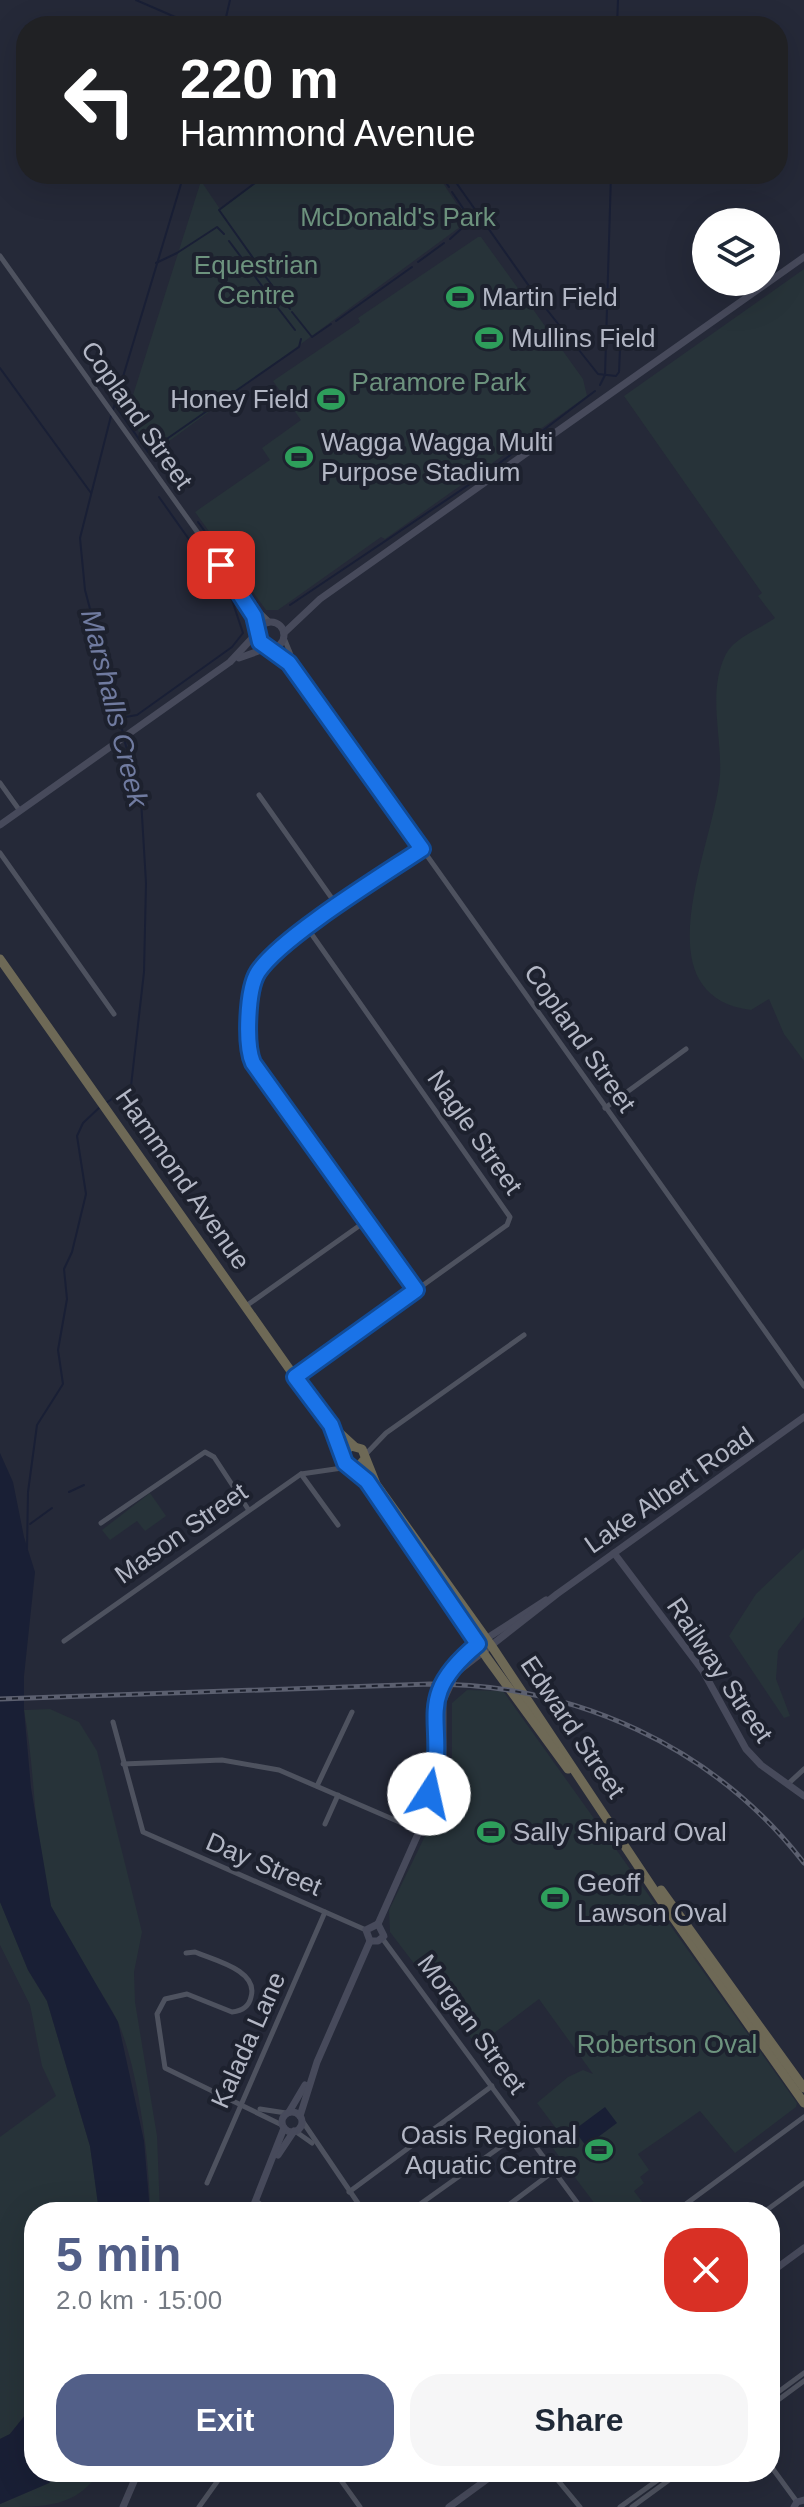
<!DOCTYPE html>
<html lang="en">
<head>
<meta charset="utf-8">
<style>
	body { margin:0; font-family:Helvetica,sans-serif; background:#f6f6f7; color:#1f2937; height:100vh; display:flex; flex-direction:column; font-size:30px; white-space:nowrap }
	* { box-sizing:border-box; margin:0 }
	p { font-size:26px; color:#747a83 }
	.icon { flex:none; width:44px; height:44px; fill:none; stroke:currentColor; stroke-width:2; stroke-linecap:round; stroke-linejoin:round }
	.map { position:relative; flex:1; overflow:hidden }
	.sheet { position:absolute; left:24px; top:2202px; width:756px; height:280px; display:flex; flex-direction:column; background:#fff; border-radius:32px; box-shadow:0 8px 32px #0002 }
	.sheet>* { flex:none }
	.banner { position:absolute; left:16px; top:16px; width:772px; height:168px; border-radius:32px; box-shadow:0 8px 32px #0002; background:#202124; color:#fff; overflow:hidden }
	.buttons { position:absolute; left:692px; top:208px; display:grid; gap:16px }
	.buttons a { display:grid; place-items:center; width:88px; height:88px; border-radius:50%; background:#fff; box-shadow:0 8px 32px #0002; font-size:40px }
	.pin { position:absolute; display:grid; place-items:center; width:68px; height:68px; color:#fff; margin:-34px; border-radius:16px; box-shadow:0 4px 12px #0006 }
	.me { position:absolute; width:88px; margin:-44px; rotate:10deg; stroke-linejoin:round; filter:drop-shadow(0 0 6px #0008) }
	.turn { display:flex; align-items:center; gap:28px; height:168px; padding:0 32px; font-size:36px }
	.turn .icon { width:104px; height:104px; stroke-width:2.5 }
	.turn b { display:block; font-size:56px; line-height:68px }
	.round { display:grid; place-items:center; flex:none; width:84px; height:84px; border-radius:32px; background:#f6f6f7 }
	.summary { display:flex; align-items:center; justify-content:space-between; height:136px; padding:0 32px }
	h1 { font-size:48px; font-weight:700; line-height:60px; color:#525f88 }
	.action { display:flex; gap:16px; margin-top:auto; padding:16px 32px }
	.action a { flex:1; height:92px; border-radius:32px; background:#525f88; color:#fff; font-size:32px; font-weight:700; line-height:92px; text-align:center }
	.action a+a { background:#f6f6f7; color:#1f2937 }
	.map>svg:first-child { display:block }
	.green { fill:#273339 }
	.water { fill:#191f35 }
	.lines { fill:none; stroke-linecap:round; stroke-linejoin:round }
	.stream { stroke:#191f35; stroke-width:2 }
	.street { stroke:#4e525f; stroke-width:5 }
	.secondary { stroke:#474a5b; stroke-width:7 }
	.highway { stroke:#6e6956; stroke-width:9 }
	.rail-casing { stroke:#5b5f6f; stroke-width:5 }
	.rail { stroke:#1d212e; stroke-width:2; stroke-dasharray:6; stroke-linecap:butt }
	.route-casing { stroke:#114b97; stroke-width:20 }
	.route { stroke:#1a73e8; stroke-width:14 }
	.labels { text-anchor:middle; stroke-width:8; stroke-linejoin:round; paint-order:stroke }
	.park-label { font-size:26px; fill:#6d937e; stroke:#1d212e }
	.poi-label { font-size:26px; fill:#b3b7c5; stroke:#1d212e; text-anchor:start }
	.street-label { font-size:26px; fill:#b3b7c5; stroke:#1d212e }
	.water-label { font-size:28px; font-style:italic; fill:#707ba0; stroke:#1d212e }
</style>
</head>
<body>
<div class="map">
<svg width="804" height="2507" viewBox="0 0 804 2507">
	<rect width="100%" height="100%" fill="#252938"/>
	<!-- green -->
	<g class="green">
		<path d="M268 174H437L468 221 153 453 127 414 201 181 220 209Z"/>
		<path d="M478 237H481L583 379 587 396 385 539 381 537 278 610H266L195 512 270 460 262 448 301 420 273 381 360 322 358 318Z"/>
		<path d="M804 269V1061L784 1034 769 999 751 1010C638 995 715 844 720 775 722 735 707 691 726 654 735 637 760 629 775 618L758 596 762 593 624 396Z"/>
		<path d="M150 1493 166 1516 145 1531 137 1521 110 1540 102 1530Z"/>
		<path d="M804 1548V1617L778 1651 776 1679 790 1716 784 1718 729 1636 756 1594Z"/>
		<path d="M467 1690 503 1691 797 2103 796 2107 735 2153 700 2111 638 2154 649 2170 640 2177 644 2183 634 2191 650 2212H601L543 2135 555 2127 537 2103 568 2077 583 2070 593 2074 539 1999 477 2046 390 1932 389 1910 446 1793 452 1765V1703Z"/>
		<path d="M50 1709 79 1722 97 1751 142 1932 134 1972 135 2002 157 2136 160 2212H150C150 2161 138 2066 117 2020 98 1981 62 1946 50 1903 33 1840 36 1774 24 1710Z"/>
		<path d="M0 1901 28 1970 47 2001 90 2146 99 2206V2212H34V2404L10 2434 0 2439V2137L56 2096 42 2066 30 2005 0 1945Z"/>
		<path d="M59 2472H100C75 2507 47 2507 0 2507V2504L49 2483Z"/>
	</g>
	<!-- water -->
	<g class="water">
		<path d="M0 1453 13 1482 24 1537 35 1572 24 1676V1710L31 1788 51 1906 118 2022 144 2141 150 2212H99L90 2146 47 2001 28 1970 0 1902Z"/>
		<path d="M605 2107 617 2123 586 2146 574 2130Z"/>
		<path d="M34 2404V2472H59L49 2483 0 2504V2439L10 2434Z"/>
	</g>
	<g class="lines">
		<!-- stream -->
		<g class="stream">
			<path d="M136 0 196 26"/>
			<path d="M224 26 230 0"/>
			<path d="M617 26 618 0"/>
			<path d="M440 174 449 187"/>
			<path d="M450 174 536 296 598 374 616 376 619 372 621 325"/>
			<path d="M450 239 471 220 452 192"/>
			<path d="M229 241 250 269"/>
			<path d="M418 262 444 243"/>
			<path d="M156 263 177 253 217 227 224 234"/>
			<path d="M263 272 219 210 267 174"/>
			<path d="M254 275 276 305"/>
			<path d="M265 276 290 309"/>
			<path d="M278 308 295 330"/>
			<path d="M292 312 312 337 331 324"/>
			<path d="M336 321 412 267"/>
			<path d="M0 368 91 493"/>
			<path d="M600 385 605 375 611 174"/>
			<path d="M115 405 148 452 299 347 301 339"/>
			<path d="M113 410 184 174"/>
			<path d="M111 416 80 538 85 590 123 733"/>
			<path d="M198 522 257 603"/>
			<path d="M290 605 485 474 595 391"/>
			<path d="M120 718 137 715 232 647 243 633 232 600 159 497"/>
			<path d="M106 1103 131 1086 144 972 146 883 141 799 124 739"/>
			<path d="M69 1492 84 1485"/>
			<path d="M30 1524 52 1508"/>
			<path d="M27 1550 28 1492 37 1425 63 1384 58 1350 67 1299 64 1269 72 1252 86 1194 77 1136 83 1123 101 1106"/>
		</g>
		<!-- street -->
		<g class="street">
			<path d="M0 256 243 596 269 621"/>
			<path d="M248 604 258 629"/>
			<path d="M284 638 296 667"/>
			<path d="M272 648 289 663 325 712 804 1386"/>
			<path d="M0 783 20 811"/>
			<path d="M259 795 338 907"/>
			<path d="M0 853 114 1014"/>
			<path d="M605 1108 686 1049"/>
			<path d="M416 1290 253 1063C245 1045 247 988 258 972 282 936 382 876 422 849"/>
			<path d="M246 1306 366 1221"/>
			<path d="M295 1377 507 1225 510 1217 308 929"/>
			<path d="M365 1455 386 1433 524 1335"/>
			<path d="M301 1474 338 1525"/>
			<path d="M101 1523 205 1452 214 1457 248 1509"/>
			<path d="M64 1641 301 1474 349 1467"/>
			<path d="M113 1722 143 1832 366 1930"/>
			<path d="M123 1764 222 1760 279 1770 418 1830"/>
			<path d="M789 1783 804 1769"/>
			<path d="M317 1786 352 1712"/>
			<path d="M325 1824 338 1795"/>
			<path d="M382 1938 584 2212"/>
			<path d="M186 1953 195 1952C213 1960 259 1970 251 1997 249 2007 241 2011 232 2012L187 1994 165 1999 157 2014 165 2068 282 2125"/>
			<path d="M260 2109 286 2113"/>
			<path d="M301 2119 364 2212"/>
			<path d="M295 2131 312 2143"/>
			<path d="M207 2183 325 1912"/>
			<path d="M349 2192 492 2086"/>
			<path d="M256 2201 271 2212"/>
			<path d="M409 2212 524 2130"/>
			<path d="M499 2212 554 2171"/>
			<path d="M675 2212 804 2117"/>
			<path d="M764 2212 804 2183"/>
			<path d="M770 2398 804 2373"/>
			<path d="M770 2406 804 2381"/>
			<path d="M770 2465 797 2502"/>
			<path d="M335 2472 360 2507"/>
			<path d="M551 2472 580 2507"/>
			<path d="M199 2507 224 2472"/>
			<path d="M620 2507 669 2472"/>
			<path d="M632 2507 680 2472"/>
		</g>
		<!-- secondary -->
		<g class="secondary">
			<circle cx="271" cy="635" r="13"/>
			<path d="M284 633 320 599 804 257"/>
			<path d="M239 658 267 648"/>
			<path d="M0 825 230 662 257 633"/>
			<path d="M614 1553 703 1671 746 1749 761 1765 804 1796"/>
			<path d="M419 1828 434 1776 436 1700 444 1678 478 1644 546 1600"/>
			<path d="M378 1924 438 1789 443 1759V1701L456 1673 557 1594 804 1417"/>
			<path d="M370 1941H378L384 1936 378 1924"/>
			<path d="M370 1941 366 1930 378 1924"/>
			<path d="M289 2112 305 2085"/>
			<circle cx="292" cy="2122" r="10"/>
			<path d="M300 2116 317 2062 370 1941"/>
			<path d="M278 2155 294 2131"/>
			<path d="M251 2212 284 2128"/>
			<path d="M770 2273 804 2248"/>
			<path d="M123 2507 138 2472"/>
			<path d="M449 2507 497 2472"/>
			<path d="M794 2507 797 2502 804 2500"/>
		</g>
		<!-- highway -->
		<g class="highway">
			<path d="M0 959 295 1377 331 1425 354 1446"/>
			<path d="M364 1460 358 1467H350L343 1460 344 1452 351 1446 362 1449 376 1484 491 1645 662 1902 804 2103"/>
			<path d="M352 1468 381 1501 487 1658 568 1769"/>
			<path d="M661 1890 804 2088"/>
		</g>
		<!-- rail casing -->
		<g class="rail-casing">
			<path id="rail" d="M0 1699 430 1684C576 1684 714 1747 804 1863"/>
		</g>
		<!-- rail -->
		<use href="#rail" class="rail"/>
	</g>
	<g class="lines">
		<!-- route casing -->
		<g class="route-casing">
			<path id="route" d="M221 565 254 616 260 642 289 663 422 849C383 875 281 937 258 972 247 989 245 1045 253 1063L416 1290 295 1377 331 1425 345 1463 367 1481 478 1644C407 1702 452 1724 429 1794"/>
		</g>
		<!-- route -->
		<use href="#route" class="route"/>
	</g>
	<!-- icons -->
	<defs>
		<g id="stadium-bare" transform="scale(2.16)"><path d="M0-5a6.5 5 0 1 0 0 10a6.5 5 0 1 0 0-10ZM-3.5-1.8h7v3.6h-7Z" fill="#2e9e5b" stroke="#1d212e" stroke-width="2.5" paint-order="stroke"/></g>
	</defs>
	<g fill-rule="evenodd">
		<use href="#stadium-bare" x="460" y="297"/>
		<use href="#stadium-bare" x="489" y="338"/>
		<use href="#stadium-bare" x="331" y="399"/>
		<use href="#stadium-bare" x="299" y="457"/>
		<use href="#stadium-bare" x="491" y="1832"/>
		<use href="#stadium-bare" x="555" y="1898"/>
		<use href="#stadium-bare" x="599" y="2150"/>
	</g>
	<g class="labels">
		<!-- park labels -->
		<g class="park-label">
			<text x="398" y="226">McDonald's Park</text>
			<text x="256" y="274">Equestrian<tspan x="256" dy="30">Centre</tspan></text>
			<text x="439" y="391">Paramore Park</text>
			<text x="667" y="2053">Robertson Oval</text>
		</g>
		<!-- poi labels -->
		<g class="poi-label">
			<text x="482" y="306">Martin Field</text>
			<text x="511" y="347">Mullins Field</text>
			<text x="309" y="408" text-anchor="end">Honey Field</text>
			<text x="321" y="451">Wagga Wagga Multi<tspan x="321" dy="30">Purpose Stadium</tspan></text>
			<text x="513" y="1841">Sally Shipard Oval</text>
			<text x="577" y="1892">Geoff<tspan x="577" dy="30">Lawson Oval</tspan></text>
			<text x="577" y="2144" text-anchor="end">Oasis Regional<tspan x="577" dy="30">Aquatic Centre</tspan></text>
		</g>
		<!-- street labels -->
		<g class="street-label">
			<text transform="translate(137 415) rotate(55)" y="9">Copland Street</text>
			<text transform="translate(580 1038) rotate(55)" y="9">Copland Street</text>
			<text transform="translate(475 1132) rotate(55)" y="9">Nagle Street</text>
			<text transform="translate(183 1179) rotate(55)" y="9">Hammond Avenue</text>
			<text transform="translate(669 1490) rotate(-35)" y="9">Lake Albert Road</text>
			<text transform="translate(181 1533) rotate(-35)" y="9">Mason Street</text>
			<text transform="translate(720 1670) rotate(56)" y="9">Railway Street</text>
			<text transform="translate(573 1727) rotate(56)" y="9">Edward Street</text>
			<text transform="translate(264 1864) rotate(23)" y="9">Day Street</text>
			<text transform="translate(472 2024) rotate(54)" y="9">Morgan Street</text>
			<text transform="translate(248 2040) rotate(-66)" y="9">Kalada Lane</text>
		</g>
		<!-- water labels -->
		<g class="water-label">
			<text transform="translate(115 708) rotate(76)" y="10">Marshalls Creek</text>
		</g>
	</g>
</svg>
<div class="buttons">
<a><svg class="icon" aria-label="layers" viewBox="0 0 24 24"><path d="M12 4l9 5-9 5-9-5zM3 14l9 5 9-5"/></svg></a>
</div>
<div class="pin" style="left:221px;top:565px;background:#d93025"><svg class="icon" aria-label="arrive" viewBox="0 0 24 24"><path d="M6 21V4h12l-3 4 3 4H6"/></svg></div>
<svg class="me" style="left:429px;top:1794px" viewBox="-20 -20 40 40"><circle r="19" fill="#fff"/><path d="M0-13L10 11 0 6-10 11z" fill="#1a73e8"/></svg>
<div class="banner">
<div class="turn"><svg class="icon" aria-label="left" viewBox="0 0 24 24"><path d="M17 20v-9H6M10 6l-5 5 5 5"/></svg><div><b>220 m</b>Hammond Avenue</div></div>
</div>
<section class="sheet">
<div class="summary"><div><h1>5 min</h1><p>2.0 km · 15:00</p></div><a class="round" style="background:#d93025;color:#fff"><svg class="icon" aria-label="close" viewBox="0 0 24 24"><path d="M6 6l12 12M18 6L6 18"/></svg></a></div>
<div class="action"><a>Exit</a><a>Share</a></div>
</section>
</div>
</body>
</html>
